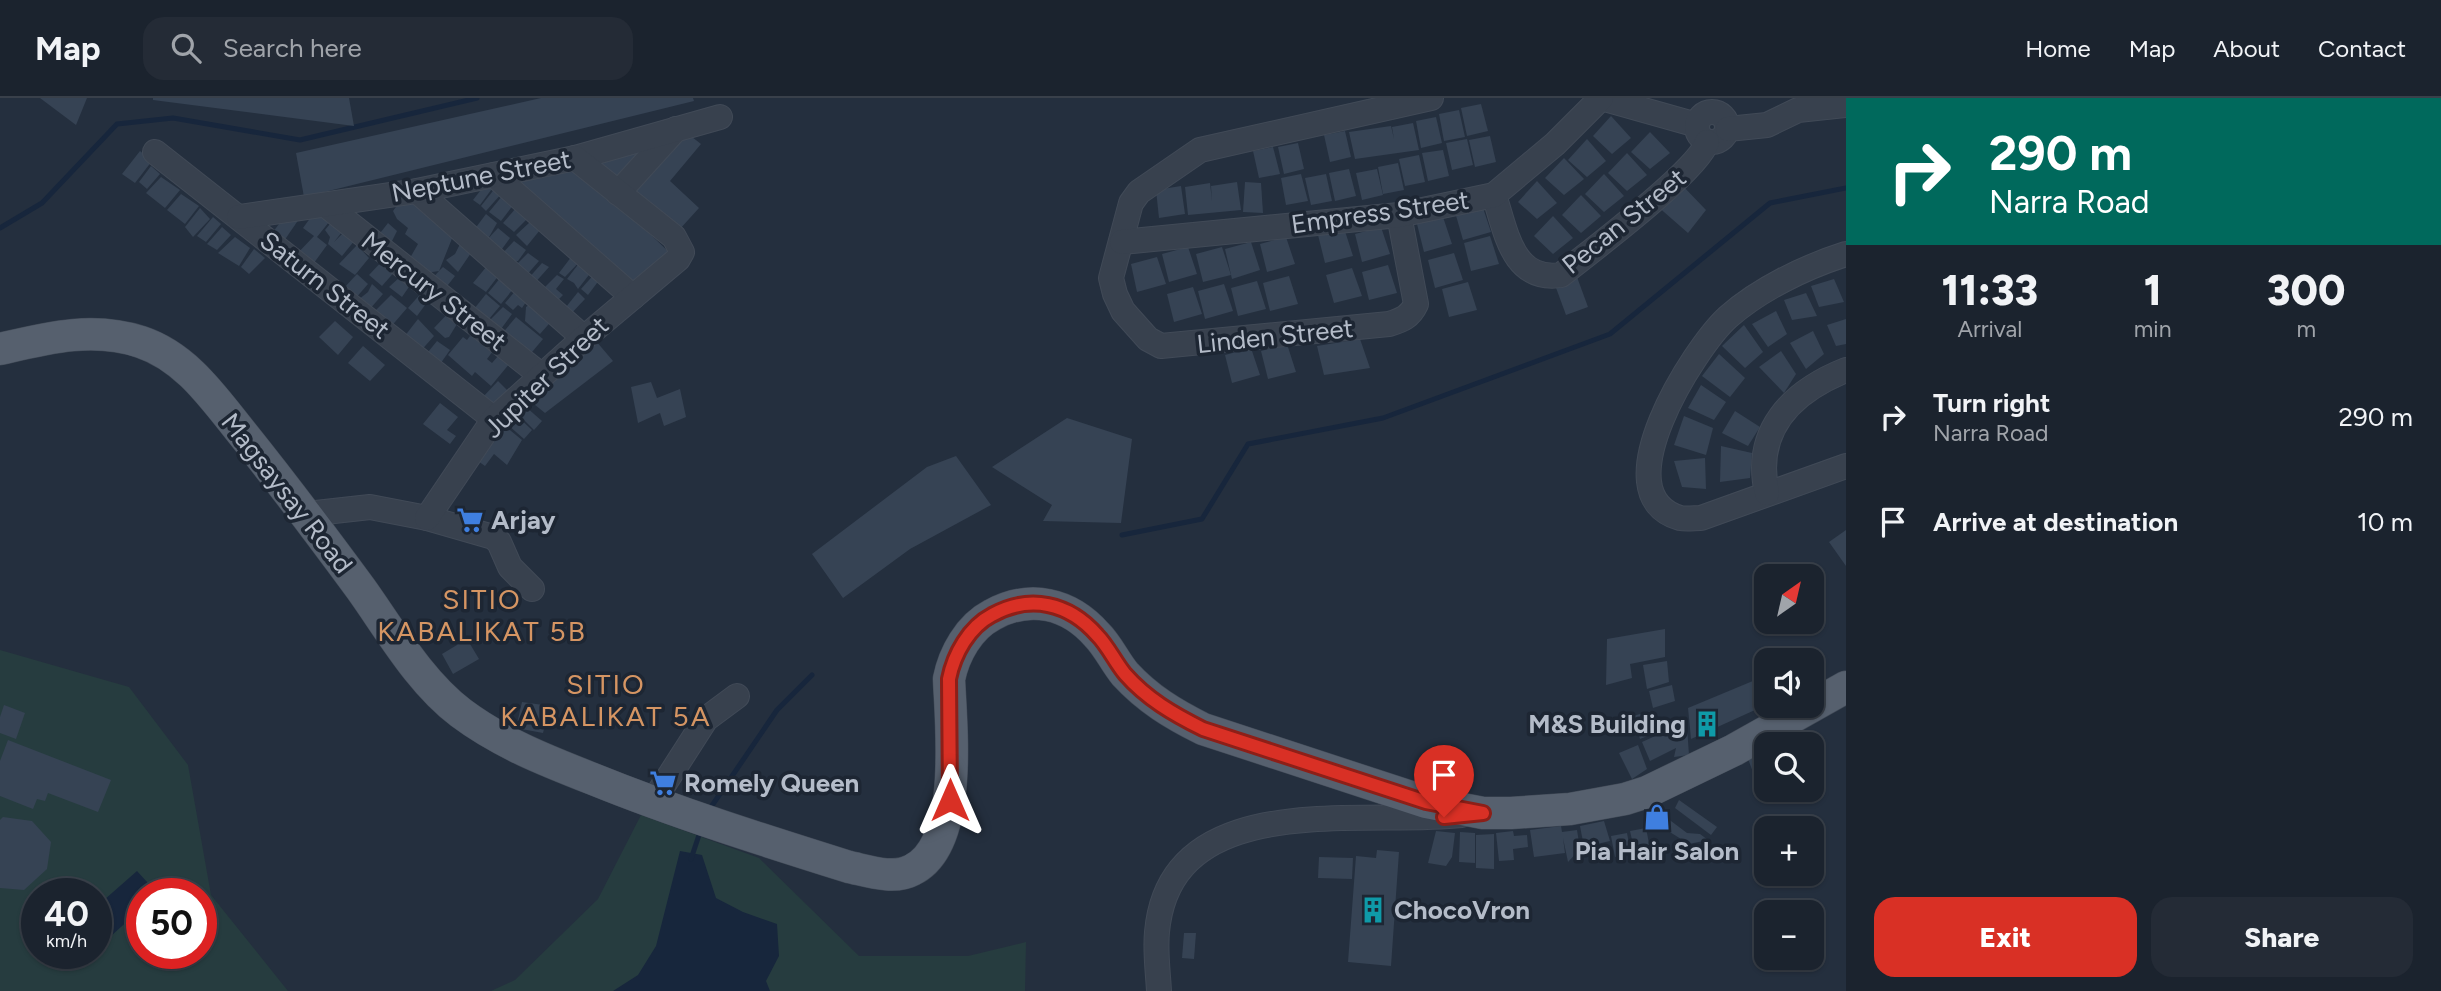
<!DOCTYPE html>
<html lang="en">
<head>
<meta charset="utf-8">
<style>
	body { margin:0; font-family:Figtree,sans-serif; background:#242b36; color:#f1f3f6; height:100vh; display:flex; flex-direction:column; font-size:26px; white-space:nowrap }
	* { box-sizing:border-box; margin:0 }
	p { font-size:23px; color:#a0a4aa }
	.icon { flex:none; width:38px; height:38px; fill:none; stroke:currentColor; stroke-width:2; stroke-linecap:round; stroke-linejoin:round }
	.map { position:relative; flex:1; overflow:hidden }
	.panel { display:flex; flex-direction:column; background:#1b232e; width:595px }
	.panel>* { flex:none }
	.guide { background:#00695c; color:#fff; overflow:hidden }
	.needle { width:46px; rotate:34deg }
	.fabs { position:absolute; left:1754px; top:466px; display:grid; gap:14px }
	.fabs a { display:grid; place-items:center; width:70px; height:70px; border-radius:14px; background:#1b232e; box-shadow:0 2px 5px #0004,0 0 0 2px #39404a; font-size:35px }
	.speed { position:absolute; left:21px; top:780px; display:flex; gap:14px; font-size:35px; font-weight:700; text-align:center }
	.speed>* { display:grid; place-content:center; width:91px; height:91px; border-radius:50%; background:#1b232e; box-shadow:0 2px 5px #0004,0 0 0 2px #39404a; line-height:1 }
	.speed small { font-size:18px; font-weight:400 }
	.speed .limit { border:10px solid #d22; background:#fff; color:#111 }
	.pin { position:absolute; display:grid; place-items:center; width:60px; height:60px; color:#fff; margin:-72px -30px; border-radius:50% 50% 50% 0; rotate:-45deg; box-shadow:0 0 7px #0007 }
	.pin .icon { rotate:45deg }
	.me { position:absolute; width:77px; margin:-38px; rotate:0deg; stroke-linejoin:round; filter:drop-shadow(0 0 5px #0008) }
	.turn { display:flex; align-items:center; gap:24px; height:147px; padding:0 28px; font-size:32px }
	.turn .icon { width:91px; height:91px; stroke-width:2.5 }
	.turn b { display:block; font-size:49px; line-height:60px }
	.eta { display:flex; justify-content:space-evenly; align-items:center; height:119px; text-align:center }
	.eta b { font-size:42px; font-weight:800; line-height:49px }
	.primary-button { display:flex; gap:14px; margin-top:auto; padding:14px 28px }
	.primary-button a { flex:1; height:80px; border-radius:21px; background:#d93025; color:#fff; font-size:28px; font-weight:800; line-height:80px; text-align:center }
	.primary-button a+a { background:#242b36; color:#f1f3f6 }
	ul { padding:0; list-style:none }
	li { display:flex; align-items:center; gap:21px; height:105px; padding:0 28px }
	li div { flex:1 }
	li b { display:block; font-size:26px }
	li em { font-style:normal }
	header { display:flex; align-items:center; gap:42px; box-sizing:border-box; height:98px; padding:0 35px; background:#1b232e; border-bottom:2px solid #39404a }
	header strong { font-size:33px }
	nav { display:flex; gap:38px; margin-inline-start:auto; font-size:24px }
	.search { width:490px; height:63px; background:#242b36; display:flex; align-items:center; gap:18px; box-sizing:border-box; padding:0 24px; border-radius:21px; color:#a0a4aa; font-size:26px }
	main { display:flex; flex:1; min-height:0 }
	.map>svg:first-child { display:block }
	.green { fill:#263c3f; fill-rule:evenodd }
	.water { fill:#17263c }
	.lines { fill:none; stroke-linecap:round; stroke-linejoin:round }
	.stream { stroke:#17263c; stroke-width:5 }
	.building { fill:#364354 }
	.minor-casing { stroke:#414a57; stroke-width:26 }
	.major-casing { stroke:#414a57; stroke-width:33 }
	.minor { stroke:#38414e; stroke-width:24 }
	.major { stroke:#56606e; stroke-width:32 }
	.route-casing { stroke:#8d1f18; stroke-width:18 }
	.route { stroke:#d93025; stroke-width:12 }
	.labels { text-anchor:middle; stroke-width:7; stroke-linejoin:round; paint-order:stroke }
	.street-label { font-size:26px; fill:#b4bcc9; stroke:#1d2633 }
	.poi-label { font-size:26px; font-weight:bold; fill:#b4bcc9; stroke:#1d2633; text-anchor:start }
	.neighbourhood-label { font-size:28px; letter-spacing:2px; fill:#d59563; stroke:#1d2633 }
</style>
</head>
<body>
<header>
<strong>Map</strong>
<div class="search"><svg class="icon" aria-label="search" viewBox="0 0 24 24"><circle cx="10" cy="10" r="6"/><path d="M15 15l6 6"/></svg>Search here</div>
<nav><a>Home</a><a>Map</a><a>About</a><a>Contact</a></nav>
</header>
<main>
<div class="map">
<svg width="1846" height="893" viewBox="0 0 1846 893">
	<rect width="100%" height="100%" fill="#242f3e"/>
	<!-- green -->
	<g class="green">
		<path d="M0 552 129 589 188 667 211 797 288 893H0ZM37 796H96V856H37ZM142 796H201V856H142Z"/>
		<path d="M641 717 759 760 859 858H968L1026 844 1025 893H491L515 882 598 801Z"/>
	</g>
	<!-- water -->
	<g class="water">
		<path d="M680 753 702 757 716 800 743 814 777 826 779 858 766 883 770 893H613L638 877 656 848Z"/>
		<path d="M137 773 158 796H142V810L111 838 96 822V809Z"/>
	</g>
	<g class="lines">
		<!-- stream -->
		<g class="stream">
			<path d="M0 130 42 105 117 26 173 20 300 42 477 0"/>
			<path d="M1122 437 1202 421 1248 346 1383 320 1610 236 1770 105 1846 90"/>
			<path d="M709 712 777 612 812 577"/>
			<path d="M691 761 701 731"/>
		</g>
	</g>
	<!-- building -->
	<g class="building">
		<path d="M40 0H87L76 27Z"/>
		<path d="M153 0H349L354 28 153 2Z"/>
		<path d="M541 0H693L694 3 304 99 296 55Z"/>
		<path d="M1481 6 1488 33 1467 38 1461 10Z"/>
		<path d="M1459 12 1465 39 1444 43 1439 16Z"/>
		<path d="M1611 18 1631 40 1612 56 1593 38Z"/>
		<path d="M1436 19 1442 45 1421 50 1416 23Z"/>
		<path d="M1413 25 1419 52 1355 61 1349 34 1391 28 1394 41 1392 29Z"/>
		<path d="M683 32 701 46 670 83 699 110 679 132 626 94Z"/>
		<path d="M1345 33 1351 59 1330 64 1324 37Z"/>
		<path d="M1650 34 1670 55 1650 71 1631 54Z"/>
		<path d="M1490 38 1496 64 1475 69 1469 42Z"/>
		<path d="M662 41 619 89 591 58Z"/>
		<path d="M1467 41 1473 67 1452 72 1446 45Z"/>
		<path d="M1587 41 1606 63 1587 79 1568 62Z"/>
		<path d="M1298 45 1304 71 1284 76 1278 49Z"/>
		<path d="M1273 49 1280 76 1259 80 1253 53Z"/>
		<path d="M1443 52 1449 78 1428 83 1422 55Z"/>
		<path d="M140 53 152 63 135 85 122 76Z"/>
		<path d="M1627 55 1647 77 1627 93 1608 75Z"/>
		<path d="M1419 57 1425 84 1405 88 1399 61Z"/>
		<path d="M1564 60 1584 81 1564 97 1545 80Z"/>
		<path d="M1398 65 1404 92 1383 96 1378 69Z"/>
		<path d="M577 66 673 158 629 193 502 80Z"/>
		<path d="M151 68 160 76 147 91 139 84Z"/>
		<path d="M1349 71 1356 98 1335 103 1329 75Z"/>
		<path d="M1377 71 1383 97 1362 102 1356 75Z"/>
		<path d="M1301 76 1308 103 1286 107 1281 80Z"/>
		<path d="M1326 76 1332 103 1311 107 1305 80Z"/>
		<path d="M1604 76 1624 98 1604 114 1585 96Z"/>
		<path d="M161 79 180 92 165 110 146 95Z"/>
		<path d="M1537 83 1557 105 1537 121 1518 104Z"/>
		<path d="M487 84 494 88 480 107 473 102Z"/>
		<path d="M1237 84 1241 112 1188 117 1185 89 1210 85 1212 103 1211 88Z"/>
		<path d="M1245 84 1261 85 1263 115 1243 114Z"/>
		<path d="M1680 85 1706 112 1688 135 1656 107Z"/>
		<path d="M1181 88 1185 116 1159 120 1156 92Z"/>
		<path d="M496 89 502 95 486 113 481 108Z"/>
		<path d="M181 96 199 108 185 126 167 112Z"/>
		<path d="M503 97 514 106 501 123 489 114Z"/>
		<path d="M1581 97 1601 118 1581 135 1562 117Z"/>
		<path d="M404 98 453 138 439 173 443 169 455 178 444 192 431 182 439 173 426 175 410 160 418 146 405 136 408 130 397 121 393 113Z"/>
		<path d="M1482 107 1491 134 1463 142 1455 114Z"/>
		<path d="M200 110 210 121 193 139 185 129Z"/>
		<path d="M516 110 528 120 514 134 503 125Z"/>
		<path d="M316 112 329 124 317 139 327 147 311 169 296 157 314 138 303 130Z"/>
		<path d="M288 114 299 121 284 143 273 134Z"/>
		<path d="M486 116 497 125 488 141 474 132Z"/>
		<path d="M1553 118 1573 140 1553 156 1534 138Z"/>
		<path d="M213 119 221 126 206 144 197 138Z"/>
		<path d="M1443 119 1452 146 1424 154 1417 126Z"/>
		<path d="M334 121 346 129 334 144 344 134 355 142 342 158 328 146 330 139 325 132Z"/>
		<path d="M530 124 540 132 527 148 516 137Z"/>
		<path d="M388 125 397 133 389 149 377 139Z"/>
		<path d="M222 129 231 137 217 152 207 146Z"/>
		<path d="M1381 129 1390 156 1362 164 1355 136Z"/>
		<path d="M498 130 510 140 502 151 492 154 484 145Z"/>
		<path d="M1344 130 1353 158 1325 165 1318 137Z"/>
		<path d="M1490 138 1499 166 1471 173 1464 145Z"/>
		<path d="M235 139 250 150 239 168 218 155Z"/>
		<path d="M1286 139 1295 166 1267 174 1260 146Z"/>
		<path d="M514 143 526 152 518 163 507 164 499 159Z"/>
		<path d="M1251 144 1260 172 1232 181 1225 151Z"/>
		<path d="M460 146 471 155 458 174 446 162 455 156Z"/>
		<path d="M357 147 369 160 355 177 339 166Z"/>
		<path d="M1188 149 1197 176 1169 184 1162 156Z"/>
		<path d="M1222 149 1231 177 1203 184 1196 156Z"/>
		<path d="M254 151 265 160 249 176 241 169Z"/>
		<path d="M575 154 583 160 565 179 559 175Z"/>
		<path d="M528 155 539 163 525 179 516 167Z"/>
		<path d="M1454 155 1463 182 1435 190 1428 162Z"/>
		<path d="M1157 159 1166 186 1137 194 1131 166Z"/>
		<path d="M385 160 397 171 382 188 369 177Z"/>
		<path d="M580 164 592 173 578 191 574 185 567 181Z"/>
		<path d="M542 165 549 169 533 187 527 182Z"/>
		<path d="M1388 167 1397 195 1369 202 1362 174Z"/>
		<path d="M487 168 499 177 486 194 473 185Z"/>
		<path d="M1352 170 1362 198 1334 205 1326 177Z"/>
		<path d="M597 173 603 177 588 197 581 191Z"/>
		<path d="M505 174 518 185 501 206 488 195Z"/>
		<path d="M357 176 368 186 355 201 343 191Z"/>
		<path d="M557 177 564 181 556 191 563 197 556 204 540 194Z"/>
		<path d="M401 178 411 186 402 199 389 189Z"/>
		<path d="M1289 178 1298 206 1270 213 1263 185Z"/>
		<path d="M1577 179 1588 209 1566 217 1555 187Z"/>
		<path d="M1834 181 1844 204 1819 209 1811 188Z"/>
		<path d="M1257 183 1266 211 1238 218 1231 190Z"/>
		<path d="M1468 184 1477 212 1449 219 1442 191Z"/>
		<path d="M372 186 383 196 369 212 358 202 368 194Z"/>
		<path d="M1224 186 1233 213 1205 221 1198 193Z"/>
		<path d="M1193 189 1202 216 1174 224 1167 196Z"/>
		<path d="M517 191 528 201 522 210 518 207 513 212 505 205Z"/>
		<path d="M423 193 431 199 417 218 408 210Z"/>
		<path d="M578 194 585 201 568 219 562 214Z"/>
		<path d="M1806 195 1817 218 1792 222 1784 202Z"/>
		<path d="M486 196 500 208 484 227 470 216Z"/>
		<path d="M391 197 407 210 389 231 372 216Z"/>
		<path d="M535 203 555 219 540 236 525 223 526 209Z"/>
		<path d="M503 209 512 216 501 231 490 222Z"/>
		<path d="M452 211 462 218 449 239 445 240 434 230Z"/>
		<path d="M1776 213 1787 236 1768 249 1752 226Z"/>
		<path d="M516 219 543 241 527 260 501 237Z"/>
		<path d="M418 221 434 238 418 256 404 239Z"/>
		<path d="M1846 221V246L1836 248 1827 227Z"/>
		<path d="M335 223 353 239 338 257 319 239Z"/>
		<path d="M1744 227 1763 254 1745 270 1722 248Z"/>
		<path d="M1813 233 1824 256 1806 271 1790 245Z"/>
		<path d="M470 238 496 249 487 261 492 265 505 250 515 259 491 288 475 274 472 278 448 257 463 239 467 242Z"/>
		<path d="M1360 241 1370 270 1324 277 1317 248Z"/>
		<path d="M437 243 450 252 438 269 424 259Z"/>
		<path d="M596 243 613 263 545 315 529 302Z"/>
		<path d="M1287 246 1296 274 1268 281 1261 253Z"/>
		<path d="M363 248 385 267 370 283 348 265Z"/>
		<path d="M1251 250 1260 277 1232 285 1225 257Z"/>
		<path d="M1781 253 1796 276 1784 295 1759 269Z"/>
		<path d="M1719 256 1745 280 1730 299 1702 278Z"/>
		<path d="M498 283 511 296 496 312 482 300Z"/>
		<path d="M651 284 657 300 680 291 686 319 664 328 660 315 638 325 631 289Z"/>
		<path d="M1701 287 1726 304 1714 322 1688 310Z"/>
		<path d="M440 305 458 319 447 332 456 338 450 346 423 326Z"/>
		<path d="M526 309 542 323 534 332 518 316Z"/>
		<path d="M1735 313 1760 329 1748 348 1722 335Z"/>
		<path d="M515 316 532 332 524 341 507 326Z"/>
		<path d="M1684 318 1713 330 1706 357 1674 347Z"/>
		<path d="M1067 320 1132 341 1121 425 1043 423 1052 407 992 369Z"/>
		<path d="M505 328 522 342 507 367 494 356 485 368 475 361Z"/>
		<path d="M1721 348 1752 355 1750 380 1720 384Z"/>
		<path d="M956 358 991 407 910 451 843 500 812 456 927 369Z"/>
		<path d="M1705 360 1706 391 1682 389 1674 363Z"/>
		<path d="M1846 432V468L1829 444Z"/>
		<path d="M1665 531V559L1630 566 1632 580 1606 587 1607 541Z"/>
		<path d="M467 541 479 561 453 576 442 556Z"/>
		<path d="M1667 563 1669 584 1647 591 1643 567Z"/>
		<path d="M1760 580 1766 593V607L1691 641 1688 610Z"/>
		<path d="M1672 587 1675 603 1653 610 1649 593Z"/>
		<path d="M522 604 550 608 543 635 516 630Z"/>
		<path d="M4 607 25 615 16 641 0 635V619Z"/>
		<path d="M1651 613 1660 633 1640 641 1633 618Z"/>
		<path d="M1687 629 1689 657 1674 659 1676 650 1650 663 1642 644 1673 630Z"/>
		<path d="M8 642 111 682 98 714 48 695 45 703 37 701 33 711 0 698V663Z"/>
		<path d="M1638 647 1647 671 1632 681 1619 655Z"/>
		<path d="M1762 650 1766 658V681L1757 685 1747 658Z"/>
		<path d="M1679 702 1717 729 1711 737 1675 710Z"/>
		<path d="M1655 711 1687 735 1700 736 1708 742 1689 746 1649 721Z"/>
		<path d="M3 719 32 723 51 744 47 771 24 792 0 790V722Z"/>
		<path d="M1604 723 1610 743 1584 749 1580 728Z"/>
		<path d="M1561 728 1562 734 1577 732 1580 751 1568 764 1563 740 1565 755 1534 759 1530 732Z"/>
		<path d="M1646 730 1651 756 1636 760 1630 733Z"/>
		<path d="M1436 733 1455 735 1452 759 1446 768 1428 765Z"/>
		<path d="M1513 733 1514 738 1527 737 1528 749 1513 751 1514 762 1499 763 1496 735Z"/>
		<path d="M1460 734 1475 735V765L1459 764Z"/>
		<path d="M1627 735 1631 756 1615 759 1611 738Z"/>
		<path d="M1494 736V771L1476 770V737Z"/>
		<path d="M1377 752 1399 754 1391 868 1348 864 1356 758 1376 760Z"/>
		<path d="M1319 759 1353 760 1352 781 1318 780Z"/>
		<path d="M1184 835H1196L1194 861 1182 860Z"/>
	</g>
	<g class="lines">
		<!-- minor casing -->
		<g class="minor-casing">
			<g id="minor">
				<path d="M1601 0 1697 27"/>
				<circle cx="1712" cy="29" r="15"/>
				<path d="M1728 31 1767 27 1798 12 1846 7"/>
				<path d="M155 54 494 321"/>
				<path d="M494 77 633 199"/>
				<path d="M417 93 584 240"/>
				<path d="M618 95 676 31"/>
				<path d="M1494 97C1506 133 1512 184 1561 177 1591 153 1698 73 1707 44"/>
				<path d="M327 108 542 278"/>
				<path d="M1399 117 1416 206C1410 219 1402 222 1389 226L1161 248 1148 241 1123 213 1115 196 1111 180 1131 105 1139 94 1200 52 1431 0"/>
				<path d="M239 119 417 93 575 60 720 19"/>
				<path d="M1122 144 1399 117 1494 97 1555 46 1601 0"/>
				<path d="M1846 156C1805 169 1760 191 1728 219 1694 250 1600 397 1680 420 1686 421 1695 420 1701 420L1846 368"/>
				<path d="M1767 395C1753 333 1791 294 1846 272"/>
				<path d="M307 416 370 409 427 420 493 439 499 444 510 469 532 491"/>
				<path d="M427 420 494 321 584 240 678 161 682 154 674 139 575 60"/>
				<path d="M652 705 706 621 737 598"/>
				<path d="M1159 893C1158 874 1155 853 1157 834 1170 689 1361 728 1461 717"/>
			</g>
		</g>
		<!-- major casing -->
		<g class="major-casing">
			<path id="major" d="M0 251C47 240 93 228 141 244 186 259 213 299 242 335 283 386 322 438 361 491 391 533 419 583 461 615 501 645 547 663 593 681 677 715 763 742 849 769 868 773 894 782 912 772 964 747 951 629 949 581 954 556 969 529 992 517 1030 496 1069 505 1097 537 1108 548 1115 564 1125 576 1148 601 1173 616 1203 631L1426 704 1483 715H1511L1570 711 1625 701 1647 694 1734 652 1846 589"/>
		</g>
		<!-- minor -->
		<use href="#minor" class="minor"/>
		<!-- major -->
		<use href="#major" class="major"/>
	</g>
	<g class="lines">
		<!-- route casing -->
		<g class="route-casing">
			<path id="route" d="M950 702 949 581C954 556 969 529 992 517 1030 496 1069 505 1097 537 1108 548 1115 564 1125 576 1147 601 1173 616 1203 631L1426 704 1483 715 1444 719"/>
		</g>
		<!-- route -->
		<use href="#route" class="route"/>
	</g>
	<!-- icons -->
	<defs>
		<g id="supermarket-bare" transform="scale(2.1)"><path d="M-6-5.5h2.5l.6 2H6L4.5 2H-2.5L-4.4-4H-6ZM-1.5 3.2a1.3 1.3 0 1 0 .1 0ZM3 3.2a1.3 1.3 0 1 0 .1 0Z" fill="#3f7fe0" stroke="#1d2633" stroke-width="2.5" paint-order="stroke"/></g>
		<g id="building-bare" transform="scale(2.1)"><path d="M-4-6H4V6H1V3H-1V6H-4ZM-2.5-4.3h1.7v1.8h-1.7ZM.8-4.3h1.7v1.8H.8ZM-2.5-1h1.7V.8h-1.7ZM.8-1h1.7V.8H.8Z" fill="#0f9aa8" stroke="#1d2633" stroke-width="2.5" paint-order="stroke"/></g>
		<g id="shop-bare" transform="scale(2.1)"><path d="M-5-2.5h2.3a2.7 3.5 0 0 1 5.4 0H5L5.5 6h-11ZM-1.5-2.5h3a1.5 2.3 0 0 0-3 0Z" fill="#3f7fe0" stroke="#1d2633" stroke-width="2.5" paint-order="stroke"/></g>
	</defs>
	<g fill-rule="evenodd">
		<use href="#supermarket-bare" x="470" y="422"/>
		<use href="#building-bare" x="1707" y="626"/>
		<use href="#supermarket-bare" x="663" y="685"/>
		<use href="#shop-bare" x="1657" y="719"/>
		<use href="#building-bare" x="1373" y="812"/>
	</g>
	<g class="labels">
		<!-- street labels -->
		<g class="street-label">
			<text transform="translate(481 78) rotate(-11)" y="9">Neptune Street</text>
			<text transform="translate(1380 114) rotate(-8)" y="9">Empress Street</text>
			<text transform="translate(1624 123) rotate(-39)" y="9">Pecan Street</text>
			<text transform="translate(325 187) rotate(38)" y="9">Saturn Street</text>
			<text transform="translate(434 193) rotate(38)" y="9">Mercury Street</text>
			<text transform="translate(1275 238) rotate(-6)" y="9">Linden Street</text>
			<text transform="translate(546 279) rotate(-44)" y="9">Jupiter Street</text>
			<text transform="translate(287 395) rotate(52)" y="9">Magsaysay Road</text>
		</g>
		<!-- poi labels -->
		<g class="poi-label">
			<text x="491" y="431">Arjay</text>
			<text x="1686" y="635" text-anchor="end">M&amp;S Building</text>
			<text x="684" y="694">Romely Queen</text>
			<text x="1657" y="762" text-anchor="middle">Pia Hair Salon</text>
			<text x="1394" y="821">ChocoVron</text>
		</g>
		<!-- neighbourhood labels -->
		<g class="neighbourhood-label">
			<text x="482" y="511">SITIO<tspan x="482" dy="32">KABALIKAT 5B</tspan></text>
			<text x="606" y="596">SITIO<tspan x="606" dy="32">KABALIKAT 5A</tspan></text>
		</g>
	</g>
</svg>
<div class="fabs">
<a><svg class="needle" viewBox="-14 -14 28 28"><path d="M0-13l5 13h-10z" fill="#e53935"/><path d="M0 13l5-13h-10z" fill="#a0a4aa"/></svg></a>
<a><svg class="icon" aria-label="sound" viewBox="0 0 24 24"><path d="M4 9h4l5-4v14l-5-4H4zM17 9q2 3 0 6"/></svg></a>
<a><svg class="icon" aria-label="search" viewBox="0 0 24 24"><circle cx="10" cy="10" r="6"/><path d="M15 15l6 6"/></svg></a>
<a>+</a>
<a>−</a>
</div>
<div class="speed"><div>40<small>km/h</small></div><div class="limit">50</div></div>
<div class="pin" style="left:1444px;top:719px;background:#d93025"><svg class="icon" aria-label="arrive" viewBox="0 0 24 24"><path d="M6 21V4h12l-3 4 3 4H6"/></svg></div>
<svg class="me" style="left:950px;top:702px" viewBox="-20 -20 40 40"><path d="M0-17L14 15 0 8-14 15z" fill="#d93025" stroke="#fff" stroke-width="4"/></svg>
</div>
<section class="panel">
<div class="guide">
<div class="turn"><svg class="icon" aria-label="right" viewBox="0 0 24 24"><path d="M7 20v-9h11M14 6l5 5-5 5"/></svg><div><b>290 m</b>Narra Road</div></div>
</div>
<div class="eta">
<div><b>11:33</b><p>Arrival</p></div>
<div><b>1</b><p>min</p></div>
<div><b>300</b><p>m</p></div>
</div>
<ul>
<li><svg class="icon" aria-label="right" viewBox="0 0 24 24"><path d="M7 20v-9h11M14 6l5 5-5 5"/></svg><div><b>Turn right</b><p>Narra Road</p></div><em>290 m</em></li>
<li><svg class="icon" aria-label="arrive" viewBox="0 0 24 24"><path d="M6 21V4h12l-3 4 3 4H6"/></svg><div><b>Arrive at destination</b></div><em>10 m</em></li>
</ul>
<div class="primary-button"><a>Exit</a><a>Share</a></div>
</section>
</main>
</body>
</html>
